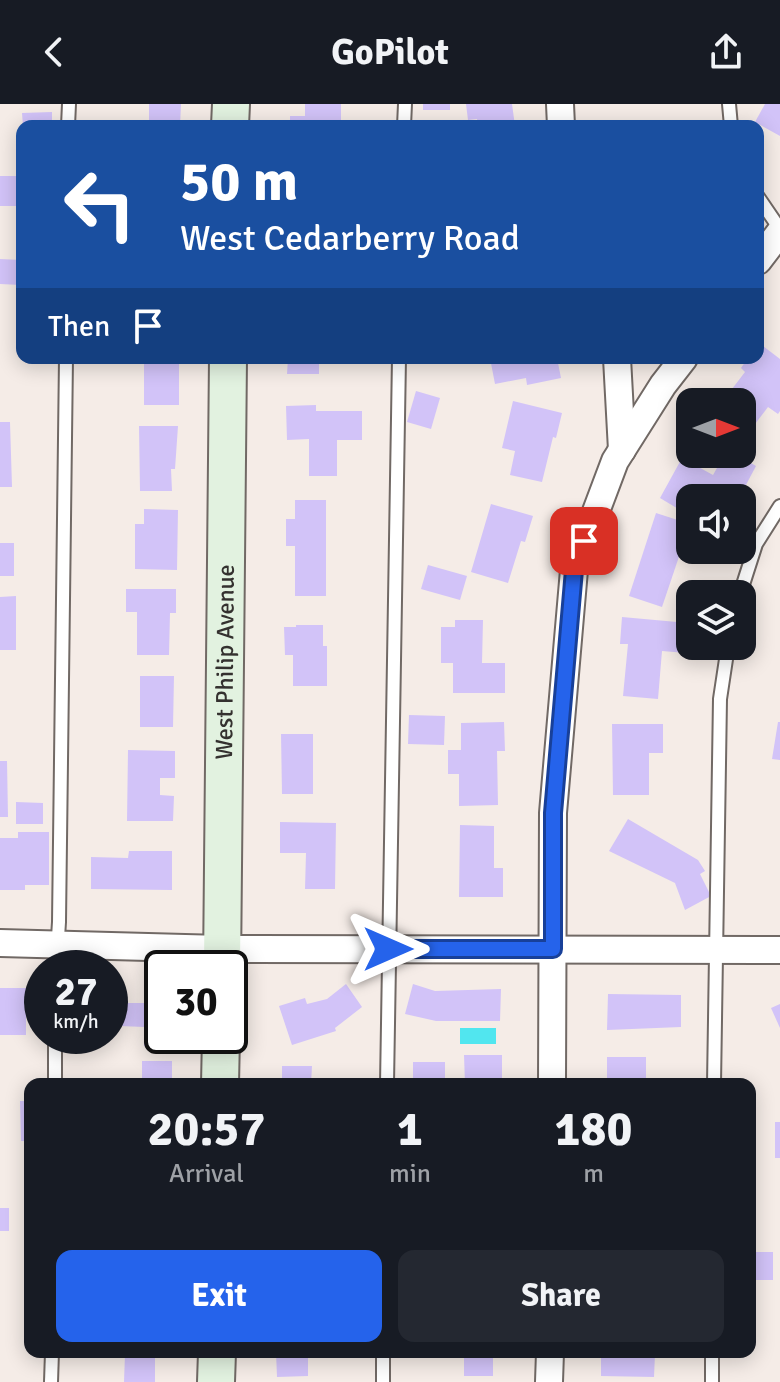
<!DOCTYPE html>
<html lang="en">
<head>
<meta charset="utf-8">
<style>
	body { margin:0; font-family:Signika,sans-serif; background:#242831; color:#f1f3f6; height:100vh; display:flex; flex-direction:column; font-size:30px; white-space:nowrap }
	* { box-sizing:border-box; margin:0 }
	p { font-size:26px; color:#9ea1a6 }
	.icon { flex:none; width:44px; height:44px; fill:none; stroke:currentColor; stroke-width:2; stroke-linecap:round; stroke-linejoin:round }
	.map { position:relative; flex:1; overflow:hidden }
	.sheet { position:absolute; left:24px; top:974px; width:732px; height:280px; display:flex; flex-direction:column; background:#171b24; border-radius:16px; box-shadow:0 4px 20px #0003 }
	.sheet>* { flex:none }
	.banner { position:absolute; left:16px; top:16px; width:748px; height:244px; border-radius:16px; box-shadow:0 4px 20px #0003; background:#1a4fa0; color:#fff; overflow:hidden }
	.needle { width:52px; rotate:90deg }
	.buttons { position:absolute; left:676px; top:284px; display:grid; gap:16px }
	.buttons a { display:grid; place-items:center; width:80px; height:80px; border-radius:16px; background:#171b24; box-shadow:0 4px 20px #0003; font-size:40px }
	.speed { position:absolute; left:24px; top:846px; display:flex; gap:16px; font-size:40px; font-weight:700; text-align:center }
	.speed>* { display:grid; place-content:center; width:104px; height:104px; border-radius:50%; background:#171b24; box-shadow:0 4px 20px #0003; line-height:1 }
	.speed small { font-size:20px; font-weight:400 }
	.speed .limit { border:4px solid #111; border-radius:12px; background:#fff; color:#111 }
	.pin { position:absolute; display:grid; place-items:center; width:68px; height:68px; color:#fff; margin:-34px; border-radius:16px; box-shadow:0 4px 12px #0006 }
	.me { position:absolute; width:88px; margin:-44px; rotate:90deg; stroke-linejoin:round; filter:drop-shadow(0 0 6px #0008) }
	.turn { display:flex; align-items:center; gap:28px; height:168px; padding:0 32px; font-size:36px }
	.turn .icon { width:104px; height:104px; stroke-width:2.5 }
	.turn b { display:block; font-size:56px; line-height:68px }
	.then { display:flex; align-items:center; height:76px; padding:0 32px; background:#0003; gap:16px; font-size:30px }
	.eta { display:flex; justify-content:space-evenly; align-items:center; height:136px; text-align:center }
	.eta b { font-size:48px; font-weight:800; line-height:56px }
	.action { display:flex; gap:16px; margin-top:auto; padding:16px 32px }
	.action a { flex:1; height:92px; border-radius:16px; background:#2563eb; color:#fff; font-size:32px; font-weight:800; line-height:92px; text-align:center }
	.action a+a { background:#242831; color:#f1f3f6 }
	header { display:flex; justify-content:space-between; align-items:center; height:104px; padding:0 32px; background:#171b24; font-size:36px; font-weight:800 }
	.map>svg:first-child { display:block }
	.water { fill:#51e6ef }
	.building { fill:#d2c3f8 }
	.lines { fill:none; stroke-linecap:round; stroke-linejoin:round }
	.lane-casing { stroke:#716965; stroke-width:16 }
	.street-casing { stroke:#716965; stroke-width:30 }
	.secondary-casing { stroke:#716965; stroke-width:40 }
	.lane { stroke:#fff; stroke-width:12 }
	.street { stroke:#fff; stroke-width:26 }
	.secondary { stroke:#e2f2e0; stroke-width:36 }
	.route-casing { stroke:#184099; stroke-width:20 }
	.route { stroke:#2563eb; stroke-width:14 }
	.labels { text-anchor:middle; stroke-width:8; stroke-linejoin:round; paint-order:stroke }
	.street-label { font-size:24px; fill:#34312f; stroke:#f5ece7 }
</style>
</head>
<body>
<header><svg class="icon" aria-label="back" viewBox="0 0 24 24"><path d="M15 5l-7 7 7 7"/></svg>GoPilot<svg class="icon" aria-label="share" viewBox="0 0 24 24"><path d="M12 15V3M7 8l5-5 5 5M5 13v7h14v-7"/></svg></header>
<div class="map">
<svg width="780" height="1278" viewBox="0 0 780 1278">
	<rect width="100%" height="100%" fill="#f5ece7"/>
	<!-- water -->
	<rect class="water" x="460" y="924" width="36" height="16"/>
	<!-- building -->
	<g class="building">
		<path d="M149 0H181L180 22H149Z"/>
		<path d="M305 0H341V22H290V12H305Z"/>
		<rect x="423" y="0" width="27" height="6"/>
		<path d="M466 0H512L515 22H478L477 15 468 16Z"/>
		<path d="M765 0H780V32L755 18Z"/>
		<path d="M52 8V22H23L22 9Z"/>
		<rect x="0" y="72" width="22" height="30"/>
		<path d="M0 155 21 156V181L0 180Z"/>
		<path d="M759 239 780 255V307L778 310 768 303 746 332 742 329V298H722L745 268 741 264 748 254H758Z"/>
		<rect x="144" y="254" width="35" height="47"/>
		<path d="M288 254H319V270H287Z"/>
		<path d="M490 254H557L561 274 527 281 526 274 495 280Z"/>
		<path d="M416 287 440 294 431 325 407 318Z"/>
		<path d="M513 297 562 309 556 334 553 333 542 378 510 371 515 347 502 344Z"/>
		<path d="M316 301V307H362V336H337V372H309V335L287 336 286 302Z"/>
		<path d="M0 318H10L12 383H0Z"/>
		<path d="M139 322H178L175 365H171L172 387H140Z"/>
		<path d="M725 350H735L756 362 739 394 695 392 690 394 685 409 660 394 682 354 713 371Z"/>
		<path d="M295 396H326V492H295V442H286V415H295Z"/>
		<path d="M491 400 533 412 525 438 521 437 508 479 471 468Z"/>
		<path d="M144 405 178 406 177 466 135 465V420H144Z"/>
		<path d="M656 409 690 420 662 503 629 492Z"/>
		<rect x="0" y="439" width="14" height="33"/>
		<path d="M706 446H736L732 459 705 451Z"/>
		<path d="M428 461 467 472 460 496 421 485Z"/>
		<path d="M126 485H176V509H170L169 551H137V508H126Z"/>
		<path d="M16 492V546H0V493Z"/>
		<path d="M622 513 688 519 686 549 662 547 658 595 623 592 628 540H620Z"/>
		<path d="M455 516H483L482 559H505V589H453V559H441V523H455Z"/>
		<path d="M296 521H323V542H327V582H293V551H285L284 523H296Z"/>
		<path d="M140 572H174L173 623H140Z"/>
		<path d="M409 611 445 612 444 641 408 640Z"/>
		<path d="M504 618 505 647H497L498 701 459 702V670H448V646H461V619Z"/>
		<path d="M778 618H780V656L772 655Z"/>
		<path d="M612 620H663V649H649V691H613Z"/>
		<path d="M281 630H313V690H282Z"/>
		<path d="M128 646 175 647V674H160V691L174 692 173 717H127Z"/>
		<path d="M0 657H7L8 713H0Z"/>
		<path d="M16 698 43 699V720H16Z"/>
		<path d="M628 715 698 756 705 767 700 770 711 792 685 806 675 779 609 747Z"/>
		<path d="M280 718 336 719 335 785H305L306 749H280Z"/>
		<path d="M460 721 494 722V764H503V793H459Z"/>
		<path d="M18 728H49V781H25V786H0V734H18Z"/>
		<path d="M129 747H172V786L91 785V753L128 754Z"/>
		<path d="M346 880 362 903 335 924 336 927 292 941 279 902 305 894 307 900 327 895Z"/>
		<path d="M413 880 435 887 501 885 500 917H436L405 910Z"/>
		<rect x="0" y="884" width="26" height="47"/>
		<path d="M608 890 681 891V923L607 926Z"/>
		<path d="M120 899H162V932H171V943L144 942V923L120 922Z"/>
		<path d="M780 900V924L771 904Z"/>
		<path d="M464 951H502V977H495V980H465Z"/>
		<path d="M607 953H646V980H613V976H607Z"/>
		<rect x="142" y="957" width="30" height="23"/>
		<rect x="413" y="958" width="32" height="22"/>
		<path d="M282 962H312L311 980H282Z"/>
		<path d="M20 997H30V1037H21Z"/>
		<rect x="775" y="1018" width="5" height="36"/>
		<rect x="0" y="1104" width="9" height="23"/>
		<rect x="750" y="1148" width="23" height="28"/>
		<path d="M276 1248H308V1272L277 1273Z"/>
		<rect x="464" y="1248" width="29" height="24"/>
		<path d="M601 1248 655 1250 654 1273 601 1272Z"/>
		<path d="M125 1250 155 1251V1278H124Z"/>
	</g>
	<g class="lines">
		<!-- lane casing -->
		<g class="lane-casing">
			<g id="lane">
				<path d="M729 0 731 22"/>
				<path d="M68 22 69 0"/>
				<path d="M404 22 405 0"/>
				<path d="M758 93 780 125"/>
				<path d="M740 490 756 440 780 402"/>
				<path d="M56 864 59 818 66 254"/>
				<path d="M55 980V932"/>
				<path d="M387 980 399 254"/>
				<path d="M714 980 720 595 728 542"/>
				<path d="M51 1278 52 1248"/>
				<path d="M383 1278V1248"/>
				<path d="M712 1278V1248"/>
			</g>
		</g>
		<!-- street casing -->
		<g class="street-casing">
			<g id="street">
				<path d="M560 0 561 22"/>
				<path d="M758 157 780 128"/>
				<path d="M617 254 622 346"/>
				<path d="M0 839 222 845 780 846"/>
				<path d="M552 980 553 709 574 466 615 357 663 281 684 254"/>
				<path d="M549 1278 550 1248"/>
			</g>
		</g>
		<!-- secondary casing -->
		<g class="secondary-casing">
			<g id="secondary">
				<path d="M230 22 231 0"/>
				<path id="s1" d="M222 864 228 254"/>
				<path d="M220 980 221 932"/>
				<path d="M216 1278 217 1248"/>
			</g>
		</g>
		<!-- lane -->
		<use href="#lane" class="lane"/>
		<!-- street -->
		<use href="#street" class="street"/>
		<!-- secondary -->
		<use href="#secondary" class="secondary"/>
	</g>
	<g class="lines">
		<!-- route casing -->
		<g class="route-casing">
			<path id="route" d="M388 845H553V709L574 466 584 437"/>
		</g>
		<!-- route -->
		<use href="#route" class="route"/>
	</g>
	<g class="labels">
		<!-- street labels -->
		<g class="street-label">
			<text dy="8" stroke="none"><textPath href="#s1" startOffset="306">West Philip Avenue</textPath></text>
		</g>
	</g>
</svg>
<div class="buttons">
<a><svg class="needle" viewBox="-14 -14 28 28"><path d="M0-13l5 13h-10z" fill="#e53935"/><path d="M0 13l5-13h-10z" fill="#9ea1a6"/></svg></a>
<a><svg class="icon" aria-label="sound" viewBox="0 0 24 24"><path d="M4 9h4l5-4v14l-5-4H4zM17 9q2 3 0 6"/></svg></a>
<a><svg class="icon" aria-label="layers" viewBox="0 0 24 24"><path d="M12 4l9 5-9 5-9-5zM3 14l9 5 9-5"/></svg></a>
</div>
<div class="speed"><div>27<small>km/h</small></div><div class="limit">30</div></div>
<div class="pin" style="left:584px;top:437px;background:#d93025"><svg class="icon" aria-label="arrive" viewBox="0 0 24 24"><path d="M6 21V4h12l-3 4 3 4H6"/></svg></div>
<svg class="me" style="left:388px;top:845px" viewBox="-20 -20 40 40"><path d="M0-17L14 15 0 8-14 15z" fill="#2563eb" stroke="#fff" stroke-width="4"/></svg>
<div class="banner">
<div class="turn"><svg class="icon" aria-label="left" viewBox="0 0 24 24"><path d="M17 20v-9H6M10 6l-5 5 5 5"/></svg><div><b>50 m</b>West Cedarberry Road</div></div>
<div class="then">Then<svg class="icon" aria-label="arrive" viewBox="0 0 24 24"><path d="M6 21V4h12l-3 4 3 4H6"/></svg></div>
</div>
<section class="sheet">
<div class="eta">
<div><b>20:57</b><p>Arrival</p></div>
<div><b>1</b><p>min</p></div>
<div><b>180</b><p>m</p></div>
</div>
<div class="action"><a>Exit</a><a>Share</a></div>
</section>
</div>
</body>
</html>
